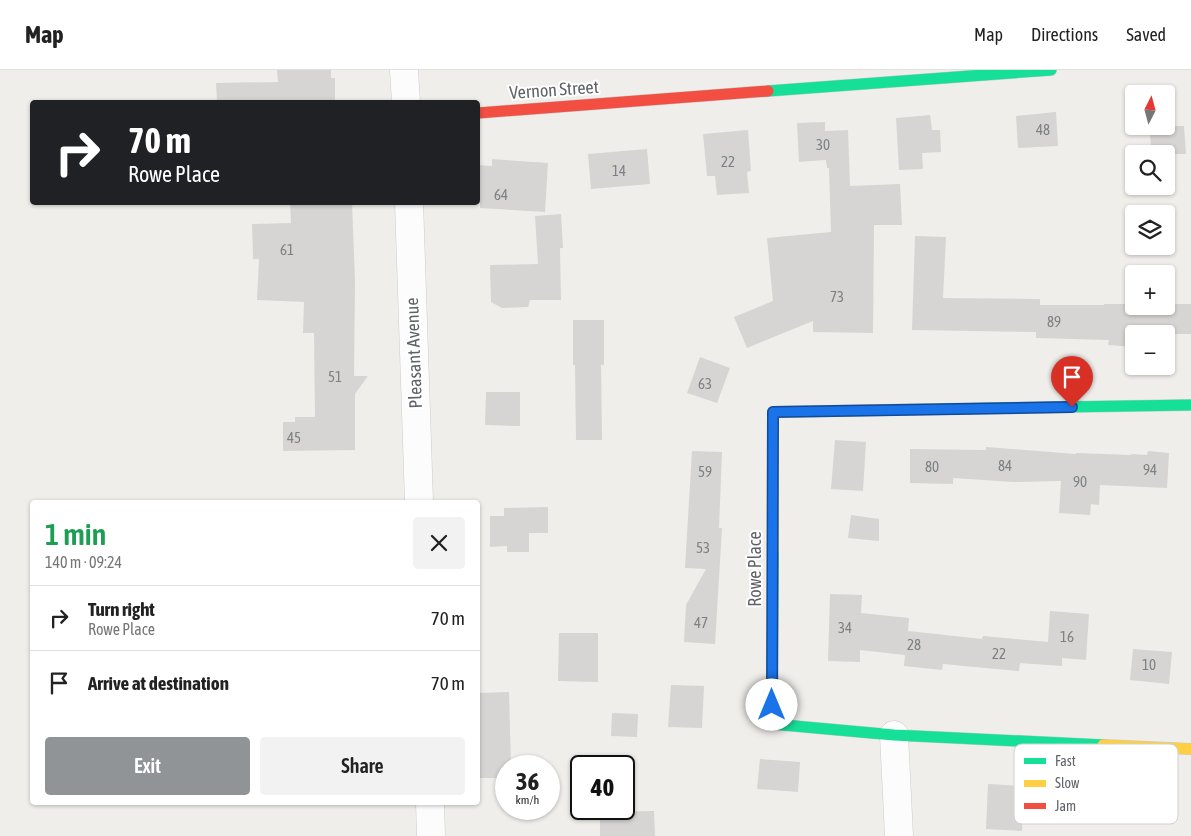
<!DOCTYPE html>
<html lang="en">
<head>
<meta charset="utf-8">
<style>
	body { margin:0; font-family:"Asap Condensed",sans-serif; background:#f2f2f2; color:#222; height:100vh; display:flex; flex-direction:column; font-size:19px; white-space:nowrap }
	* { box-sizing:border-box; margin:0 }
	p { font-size:16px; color:#767676 }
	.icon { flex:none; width:28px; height:28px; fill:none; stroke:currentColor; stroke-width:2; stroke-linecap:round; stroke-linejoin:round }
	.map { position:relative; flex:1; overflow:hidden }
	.details { position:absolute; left:30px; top:430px; width:450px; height:305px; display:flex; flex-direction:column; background:#fff; border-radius:5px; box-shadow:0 1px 4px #0004 }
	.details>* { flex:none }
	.hud { position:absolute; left:30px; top:30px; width:450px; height:105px; border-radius:5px; box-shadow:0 1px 4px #0004; background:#202124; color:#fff; overflow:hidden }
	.needle { width:32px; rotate:6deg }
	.controls { position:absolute; left:1125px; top:15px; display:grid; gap:10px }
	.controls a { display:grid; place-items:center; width:50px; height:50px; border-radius:5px; background:#fff; box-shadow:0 1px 4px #0004; font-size:25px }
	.speed { position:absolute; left:495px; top:685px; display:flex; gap:10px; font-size:25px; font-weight:700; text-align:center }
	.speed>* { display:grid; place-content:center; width:65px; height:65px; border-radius:50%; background:#fff; box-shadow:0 1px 4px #0004; line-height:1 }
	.speed small { font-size:12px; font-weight:400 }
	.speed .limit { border:2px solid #111; border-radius:8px; background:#fff; color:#111 }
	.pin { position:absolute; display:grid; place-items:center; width:42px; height:42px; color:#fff; margin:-51px -21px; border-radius:50% 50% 50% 0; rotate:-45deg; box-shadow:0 0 5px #0007 }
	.pin .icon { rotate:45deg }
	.me { position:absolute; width:55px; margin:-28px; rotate:0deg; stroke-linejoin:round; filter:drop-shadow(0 0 4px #0008) }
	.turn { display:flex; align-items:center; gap:18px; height:105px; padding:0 15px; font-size:22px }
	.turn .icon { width:65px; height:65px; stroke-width:2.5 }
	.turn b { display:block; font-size:35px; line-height:42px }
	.round { display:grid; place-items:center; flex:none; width:52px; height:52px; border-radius:5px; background:#f2f2f2 }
	.overview { display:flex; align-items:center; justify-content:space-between; height:85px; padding:0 15px }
	h1 { font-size:30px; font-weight:600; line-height:38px; color:#1e9e55 }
	.action { display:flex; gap:10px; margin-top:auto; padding:10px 15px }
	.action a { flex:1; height:58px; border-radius:5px; background:#919496; color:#fff; font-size:20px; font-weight:600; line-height:58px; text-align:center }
	.action a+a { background:#f2f2f2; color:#222 }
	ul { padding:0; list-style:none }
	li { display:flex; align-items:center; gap:15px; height:65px; padding:0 15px; border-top:1px solid #e0e0e0 }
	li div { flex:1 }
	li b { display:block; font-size:19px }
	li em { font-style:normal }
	header { display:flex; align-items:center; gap:30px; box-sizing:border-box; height:70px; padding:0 25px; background:#fff; border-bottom:1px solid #e0e0e0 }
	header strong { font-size:24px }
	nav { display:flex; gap:28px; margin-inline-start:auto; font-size:18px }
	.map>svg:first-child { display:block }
	.building { fill:#d6d5d3 }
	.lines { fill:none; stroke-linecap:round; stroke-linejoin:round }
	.street-casing { stroke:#cbcccc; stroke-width:29 }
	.fast-casing { stroke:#cacacb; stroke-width:12 }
	.slow-casing { stroke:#cacacb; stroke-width:12 }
	.jam-casing { stroke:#cacacb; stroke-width:12 }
	.street { stroke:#fdfcfc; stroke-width:28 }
	.fast { stroke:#16e098; stroke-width:11 }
	.slow { stroke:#ffcf43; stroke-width:11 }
	.jam { stroke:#f24e42; stroke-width:11 }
	.route-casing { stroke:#114b97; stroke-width:12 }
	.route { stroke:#1a73e8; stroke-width:9 }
	.labels { text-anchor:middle; stroke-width:4; stroke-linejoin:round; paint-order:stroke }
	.number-label { font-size:15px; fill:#7e8184 }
	.street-label { font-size:18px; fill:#5f6368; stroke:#fff }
	.key { fill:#fff; stroke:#cfd0d2; stroke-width:1 }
	.key-label { font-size:14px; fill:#5f6368 }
</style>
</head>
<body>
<header>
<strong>Map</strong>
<nav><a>Map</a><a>Directions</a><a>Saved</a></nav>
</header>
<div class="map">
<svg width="1191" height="766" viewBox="0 0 1191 766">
	<rect width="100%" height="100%" fill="#efeeea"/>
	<!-- building -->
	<g class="building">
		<path d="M277 0H331V8H335V32H217L216 13 278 12Z"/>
		<path d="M1056 42 1058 76 1018 78 1016 46Z"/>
		<path d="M930 45 932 60H940L941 82 922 83 923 99 899 100 896 48Z"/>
		<path d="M825 52V61L848 60 850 116 900 114 902 155H874L873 263 813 262V251L747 278 734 247 773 231 767 168 831 162 829 98H827L826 90 799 92 797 53Z"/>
		<path d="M1149 56H1184L1186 84H1152Z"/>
		<path d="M748 60 751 101 747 102 749 123 717 125 715 106H707L703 64Z"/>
		<path d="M647 79 650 114 591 119 588 84Z"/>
		<path d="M492 89 548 93 545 142 480 138V133H478V95L492 96Z"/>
		<path d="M290 132H352L355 211 354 306H368L355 324V380L283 381V352H295V347H315L314 263H303L304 232 257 230 259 189H253L252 154 291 153Z"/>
		<path d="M561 144 563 178H560L561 230H530L528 237 502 238 491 232 490 195 538 194 535 146Z"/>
		<path d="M915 166 946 167 943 228 1040 229V235H1104V234H1134V236H1166V234H1191V264H1134V277L1108 275 1109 270 1036 268V262L912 260Z"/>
		<path d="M573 250H604V295H601L602 370H576L575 295H573Z"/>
		<path d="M700 287 730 298 717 333 687 323Z"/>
		<path d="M486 322H520V356L485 355Z"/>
		<path d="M835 370 866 372 863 421 831 419Z"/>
		<path d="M986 377 1076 384V383L1131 385V384L1147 385 1148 381 1169 383 1167 418 1100 415 1099 435 1091 434 1090 445 1059 443 1061 411 1013 412 953 408V414L910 413V379L986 380Z"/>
		<path d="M692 381 722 382 719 458H722L715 574 684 572 686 535 706 499 685 498Z"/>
		<path d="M548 437V463H529V482H507V476L490 477V446H504V438Z"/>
		<path d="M851 445 879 449V471L848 468Z"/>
		<path d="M830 524 862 525 861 543 909 548 908 561 982 569 983 566 1048 572 1050 541 1089 544 1086 590 1062 588V596L1020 593 1019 601 943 594 942 600 904 596 905 585 860 580V592L828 591Z"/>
		<path d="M559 563H598V612L558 611Z"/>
		<path d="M1133 579 1172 582 1169 614 1130 610Z"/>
		<path d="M671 615 704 616 702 658 668 657Z"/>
		<path d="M509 622 511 696H506V703H502V708H478V623Z"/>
		<path d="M612 643 638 644 637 667 611 666Z"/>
		<path d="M760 689 800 692 798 722 757 719Z"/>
		<path d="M988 714 1024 716 1022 761 986 759Z"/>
		<path d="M654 741 655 766H600V742Z"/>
	</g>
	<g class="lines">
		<!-- street casing -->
		<g class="street-casing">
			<g id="street">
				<path d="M404 0 406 32"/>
				<path d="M409 132 419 432"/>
				<path d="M894 665 899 766"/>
				<path d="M430 732 431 766"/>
			</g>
		</g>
		<!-- fast casing -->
		<g class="fast-casing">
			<g id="fast">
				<path d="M768 21 1051 0"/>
				<path d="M942 339 1191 335"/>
				<path d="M773 482 772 654 894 665 1103 675"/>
			</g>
		</g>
		<!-- slow casing -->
		<g class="slow-casing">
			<g id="slow">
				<path d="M773 482V342L942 339"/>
				<path d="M1103 675 1191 679"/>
			</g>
		</g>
		<!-- jam casing -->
		<g class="jam-casing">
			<path id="jam" d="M478 43 768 21"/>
		</g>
		<!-- street -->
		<use href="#street" class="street"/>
		<!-- fast -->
		<use href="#fast" class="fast"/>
		<!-- slow -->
		<use href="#slow" class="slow"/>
		<!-- jam -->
		<use href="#jam" class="jam"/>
	</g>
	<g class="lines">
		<!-- route casing -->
		<g class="route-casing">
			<path id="route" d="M772 635 773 342 1072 337"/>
		</g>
		<!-- route -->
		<use href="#route" class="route"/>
	</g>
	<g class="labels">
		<!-- number labels -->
		<g class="number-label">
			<text x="1043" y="65">48</text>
			<text x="823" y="80">30</text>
			<text x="728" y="97">22</text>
			<text x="619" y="106">14</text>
			<text x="501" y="130">64</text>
			<text x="287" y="185">61</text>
			<text x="837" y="232">73</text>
			<text x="1054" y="257">89</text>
			<text x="335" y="312">51</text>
			<text x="705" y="319">63</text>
			<text x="294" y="373">45</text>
			<text x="1005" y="401">84</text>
			<text x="932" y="402">80</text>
			<text x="1150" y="405">94</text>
			<text x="705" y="407">59</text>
			<text x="1080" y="417">90</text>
			<text x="703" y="483">53</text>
			<text x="701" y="558">47</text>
			<text x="845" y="563">34</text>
			<text x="1067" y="572">16</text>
			<text x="914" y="580">28</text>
			<text x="999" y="589">22</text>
			<text x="1149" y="600">10</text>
		</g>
		<!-- street labels -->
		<g class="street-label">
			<text transform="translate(554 20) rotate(-4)" y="6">Vernon Street</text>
			<text transform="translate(414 283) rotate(-92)" y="6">Pleasant Avenue</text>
			<text transform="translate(755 499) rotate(-90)" y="6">Rowe Place</text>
		</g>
	</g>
	<!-- legend -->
	<rect x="1014" y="674" width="164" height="80" rx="8" class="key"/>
	<rect x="1024" y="688" width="22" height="6" fill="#16e098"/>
	<rect x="1024" y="710" width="22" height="7" fill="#ffcf43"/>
	<rect x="1024" y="733" width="22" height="6" fill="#f24e42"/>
	<g class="key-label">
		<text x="1055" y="696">Fast</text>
		<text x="1055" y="718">Slow</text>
		<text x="1055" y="741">Jam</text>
	</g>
</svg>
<div class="controls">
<a><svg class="needle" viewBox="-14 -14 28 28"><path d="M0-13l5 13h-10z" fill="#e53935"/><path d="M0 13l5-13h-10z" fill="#767676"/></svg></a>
<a><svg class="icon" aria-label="search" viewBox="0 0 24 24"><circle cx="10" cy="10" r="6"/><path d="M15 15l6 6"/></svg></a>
<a><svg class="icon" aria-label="layers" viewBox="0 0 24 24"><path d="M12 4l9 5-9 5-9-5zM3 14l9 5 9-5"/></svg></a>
<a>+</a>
<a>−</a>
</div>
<div class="speed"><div>36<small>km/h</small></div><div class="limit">40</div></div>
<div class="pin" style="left:1072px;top:337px;background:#d93025"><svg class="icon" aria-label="arrive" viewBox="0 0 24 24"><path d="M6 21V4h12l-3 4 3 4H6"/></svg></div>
<svg class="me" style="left:772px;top:635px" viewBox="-20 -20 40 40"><circle r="19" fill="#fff"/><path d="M0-13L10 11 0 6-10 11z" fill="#1a73e8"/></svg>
<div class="hud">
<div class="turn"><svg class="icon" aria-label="right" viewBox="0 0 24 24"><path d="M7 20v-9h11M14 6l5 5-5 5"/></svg><div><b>70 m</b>Rowe Place</div></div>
</div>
<section class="details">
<div class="overview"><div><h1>1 min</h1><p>140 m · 09:24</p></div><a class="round"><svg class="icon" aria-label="close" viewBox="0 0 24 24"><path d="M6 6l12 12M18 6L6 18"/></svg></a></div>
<ul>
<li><svg class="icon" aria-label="right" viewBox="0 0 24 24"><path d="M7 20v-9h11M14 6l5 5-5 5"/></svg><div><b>Turn right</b><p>Rowe Place</p></div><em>70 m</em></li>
<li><svg class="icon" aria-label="arrive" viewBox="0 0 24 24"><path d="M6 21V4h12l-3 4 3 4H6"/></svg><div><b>Arrive at destination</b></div><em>70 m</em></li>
</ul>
<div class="action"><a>Exit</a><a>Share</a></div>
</section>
</div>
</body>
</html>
